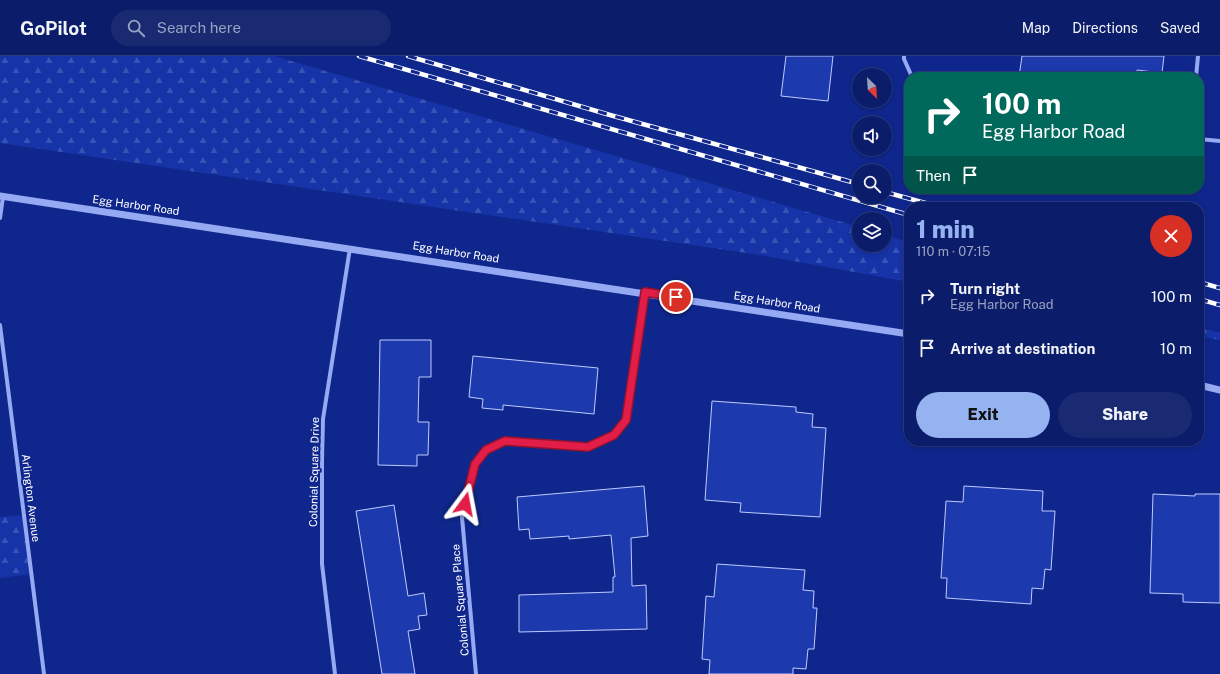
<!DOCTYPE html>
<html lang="en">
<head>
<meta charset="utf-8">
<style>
	body { margin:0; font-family:"Public Sans",sans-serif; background:#192a72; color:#f1f3f6; height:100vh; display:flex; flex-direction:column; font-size:15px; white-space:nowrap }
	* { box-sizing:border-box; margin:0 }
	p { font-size:13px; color:#9aa2c1 }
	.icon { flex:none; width:22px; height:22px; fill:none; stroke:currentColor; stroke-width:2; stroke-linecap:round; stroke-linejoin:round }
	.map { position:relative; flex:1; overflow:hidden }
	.drawer { position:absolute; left:904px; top:146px; width:300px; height:244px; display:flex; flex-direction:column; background:#0b1d6a; border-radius:16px; box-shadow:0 2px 6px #0003,0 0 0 1px #2b3b7e }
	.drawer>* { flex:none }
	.hud { position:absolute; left:904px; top:16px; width:300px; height:122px; border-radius:16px; box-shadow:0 2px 6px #0003,0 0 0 1px #2b3b7e; background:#00695c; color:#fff; overflow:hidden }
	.needle { width:26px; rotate:155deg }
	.fabs { position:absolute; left:852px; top:12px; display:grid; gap:8px }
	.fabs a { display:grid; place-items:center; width:40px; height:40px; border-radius:50%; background:#0b1d6a; box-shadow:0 2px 6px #0003,0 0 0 1px #2b3b7e; font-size:20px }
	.pin { position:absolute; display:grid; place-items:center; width:34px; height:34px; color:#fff; margin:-17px; border:2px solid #fff; border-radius:50%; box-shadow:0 1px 4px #0007 }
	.me { position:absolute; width:44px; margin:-22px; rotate:13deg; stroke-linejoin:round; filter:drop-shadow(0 0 3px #0008) }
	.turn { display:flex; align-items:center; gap:14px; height:84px; padding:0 12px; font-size:18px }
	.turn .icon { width:52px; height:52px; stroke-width:2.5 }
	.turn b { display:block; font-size:28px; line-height:34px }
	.then { display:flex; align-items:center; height:38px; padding:0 12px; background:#0003; gap:8px; font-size:15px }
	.round { display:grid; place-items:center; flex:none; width:42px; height:42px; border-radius:21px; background:#192a72 }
	.summary { display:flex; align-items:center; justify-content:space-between; height:68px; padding:0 12px }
	h1 { font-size:24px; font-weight:800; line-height:30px; color:#95b2f1 }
	.button { display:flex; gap:8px; margin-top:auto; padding:8px 12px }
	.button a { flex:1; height:46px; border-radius:24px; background:#95b2f1; color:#111; font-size:16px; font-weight:800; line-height:46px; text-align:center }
	.button a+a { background:#192a72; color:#f1f3f6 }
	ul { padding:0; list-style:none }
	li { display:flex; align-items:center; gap:12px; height:52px; padding:0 12px }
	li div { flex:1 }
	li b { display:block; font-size:15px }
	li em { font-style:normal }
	header { display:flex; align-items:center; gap:24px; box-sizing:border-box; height:56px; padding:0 20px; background:#0b1d6a; border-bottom:1px solid #2b3b7e }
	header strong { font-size:19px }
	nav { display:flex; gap:22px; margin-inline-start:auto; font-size:14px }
	.search { width:280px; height:36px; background:#192a72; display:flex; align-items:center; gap:10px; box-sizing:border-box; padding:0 14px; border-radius:22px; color:#9aa2c1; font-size:15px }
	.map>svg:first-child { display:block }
	.forest { fill:url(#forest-firs) }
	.building { fill:#1c3aad; stroke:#becbfe }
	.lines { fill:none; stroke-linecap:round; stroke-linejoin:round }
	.minor { stroke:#96aaf3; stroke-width:4 }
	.tertiary { stroke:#96aaf3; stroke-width:7 }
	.rail-casing { stroke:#fff; stroke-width:4.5 }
	.rail { stroke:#0f278d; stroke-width:3; stroke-dasharray:9; stroke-linecap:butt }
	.route-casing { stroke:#92132f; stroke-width:10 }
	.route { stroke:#e11d48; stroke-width:7 }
	.labels { text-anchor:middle; stroke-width:4; stroke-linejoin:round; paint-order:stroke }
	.street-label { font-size:11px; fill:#fff; stroke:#0f278d }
</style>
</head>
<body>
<header>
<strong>GoPilot</strong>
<div class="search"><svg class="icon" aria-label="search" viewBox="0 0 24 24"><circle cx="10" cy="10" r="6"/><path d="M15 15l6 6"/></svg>Search here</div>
<nav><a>Map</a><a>Directions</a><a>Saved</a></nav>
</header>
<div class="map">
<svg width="1220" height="618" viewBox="0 0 1220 618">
	<defs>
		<pattern id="forest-firs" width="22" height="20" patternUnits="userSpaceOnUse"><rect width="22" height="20" fill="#1634a8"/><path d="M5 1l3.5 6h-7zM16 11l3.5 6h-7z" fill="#3952b5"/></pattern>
	</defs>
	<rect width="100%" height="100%" fill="#0f278d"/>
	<!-- forest -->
	<g class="forest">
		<path d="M0 0H274L859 171V189H885V179L909 186V226L760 199 0 87Z"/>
		<path d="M1199 271 1220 277V284L1199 280Z"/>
		<path d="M24 459 31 518 0 522V461Z"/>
	</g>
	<!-- building -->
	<g class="building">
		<path d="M786 0H833L828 45 781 40Z"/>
		<path d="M1022 0H1164L1162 17 1137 14 1136 21H1019Z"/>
		<path d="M380 284H431V321H419L418 366H429L428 399H417V410L378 409Z"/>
		<path d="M473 300 598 312 594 358 503 349V354L482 352 483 343 469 341Z"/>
		<path d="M712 345 796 351V356L813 358 812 371 826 372 820 461 740 456 741 447 705 444Z"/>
		<path d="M644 430 648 480 631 482 632 530 646 529 647 573 519 576V539L613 536V521H615L611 479 569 483V480L530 483 529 473 519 474 517 441Z"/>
		<path d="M964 430 1043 435 1042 455H1055L1051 514 1045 513 1043 533 1032 532 1031 548 946 542 947 522H941L946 445 963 446Z"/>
		<path d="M1153 438 1195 440V438H1220V547L1183 546V538L1150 537Z"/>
		<path d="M394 449 408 540 424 537 427 559 418 560 420 573 408 575 415 618H382L356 455Z"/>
		<path d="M717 508 805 514 803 534 814 535 813 552H817L814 593H808L806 613 793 612V618H709L710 604 702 603 706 540 714 541Z"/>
	</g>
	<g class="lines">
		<!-- minor -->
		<g class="minor">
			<path d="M904 0V3L912 21"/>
			<path d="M1196 21 1198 0"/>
			<path d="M1199 83 1220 85"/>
			<path d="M0 162 3 141"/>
			<path d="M0 269 44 618"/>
			<path d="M335 618 322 508V404L323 363 350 192"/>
			<path d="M476 618 462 461 475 408 486 394 505 385 588 391 614 379 626 364 645 236"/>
		</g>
		<!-- tertiary -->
		<g class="tertiary">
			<path d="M0 140C303 184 606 230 909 278"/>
			<path d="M1199 329 1220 334"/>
		</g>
		<!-- rail casing -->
		<g class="rail-casing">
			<g id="rail">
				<path d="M359 0 909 159"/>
				<path d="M408 0 610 59 859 128"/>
				<path d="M885 136 940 151"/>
				<path d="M1199 226 1220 232"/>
				<path d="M1199 243 1220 249"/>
			</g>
		</g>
		<!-- rail -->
		<use href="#rail" class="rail"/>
	</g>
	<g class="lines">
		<!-- route casing -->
		<g class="route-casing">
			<path id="route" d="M465 448 475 408 486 394 505 385 588 391 614 379 626 364 645 236 676 241"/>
		</g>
		<!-- route -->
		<use href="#route" class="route"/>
	</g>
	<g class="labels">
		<!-- street labels -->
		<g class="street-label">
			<text transform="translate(136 149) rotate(8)" y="4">Egg Harbor Road</text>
			<text transform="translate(456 196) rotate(9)" y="4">Egg Harbor Road</text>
			<text transform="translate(777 246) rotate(9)" y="4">Egg Harbor Road</text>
			<text transform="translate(314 416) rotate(-89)" y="4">Colonial Square Drive</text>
			<text transform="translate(31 442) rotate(83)" y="4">Arlington Avenue</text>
			<text transform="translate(460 544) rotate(-95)" y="4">Colonial Square Place</text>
		</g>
	</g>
</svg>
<div class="fabs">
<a><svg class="needle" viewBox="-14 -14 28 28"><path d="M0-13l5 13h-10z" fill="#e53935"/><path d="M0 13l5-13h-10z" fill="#9aa2c1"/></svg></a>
<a><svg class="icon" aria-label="sound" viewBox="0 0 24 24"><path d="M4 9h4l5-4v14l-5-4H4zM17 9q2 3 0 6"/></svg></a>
<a><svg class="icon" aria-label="search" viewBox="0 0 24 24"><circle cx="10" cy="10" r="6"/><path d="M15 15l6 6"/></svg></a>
<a><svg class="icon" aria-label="layers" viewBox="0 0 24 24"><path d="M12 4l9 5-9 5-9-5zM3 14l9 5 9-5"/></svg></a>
</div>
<div class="pin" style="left:676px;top:241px;background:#d93025"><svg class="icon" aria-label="arrive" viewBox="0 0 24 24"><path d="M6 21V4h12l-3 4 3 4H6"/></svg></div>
<svg class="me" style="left:465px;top:448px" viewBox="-20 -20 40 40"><path d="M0-17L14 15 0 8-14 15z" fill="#e11d48" stroke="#fff" stroke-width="4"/></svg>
<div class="hud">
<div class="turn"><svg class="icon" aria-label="right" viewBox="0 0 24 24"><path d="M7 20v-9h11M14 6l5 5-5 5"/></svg><div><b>100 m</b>Egg Harbor Road</div></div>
<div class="then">Then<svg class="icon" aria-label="arrive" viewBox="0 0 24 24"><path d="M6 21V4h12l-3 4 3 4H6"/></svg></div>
</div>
<section class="drawer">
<div class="summary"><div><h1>1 min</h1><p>110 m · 07:15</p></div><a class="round" style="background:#d93025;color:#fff"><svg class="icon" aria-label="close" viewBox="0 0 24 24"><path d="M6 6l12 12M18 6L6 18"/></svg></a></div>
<ul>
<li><svg class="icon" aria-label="right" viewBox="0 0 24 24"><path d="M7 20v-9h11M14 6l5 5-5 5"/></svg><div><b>Turn right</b><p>Egg Harbor Road</p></div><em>100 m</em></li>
<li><svg class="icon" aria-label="arrive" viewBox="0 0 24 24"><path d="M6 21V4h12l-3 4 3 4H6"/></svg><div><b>Arrive at destination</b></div><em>10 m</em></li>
</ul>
<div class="button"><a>Exit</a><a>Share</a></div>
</section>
</div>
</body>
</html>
